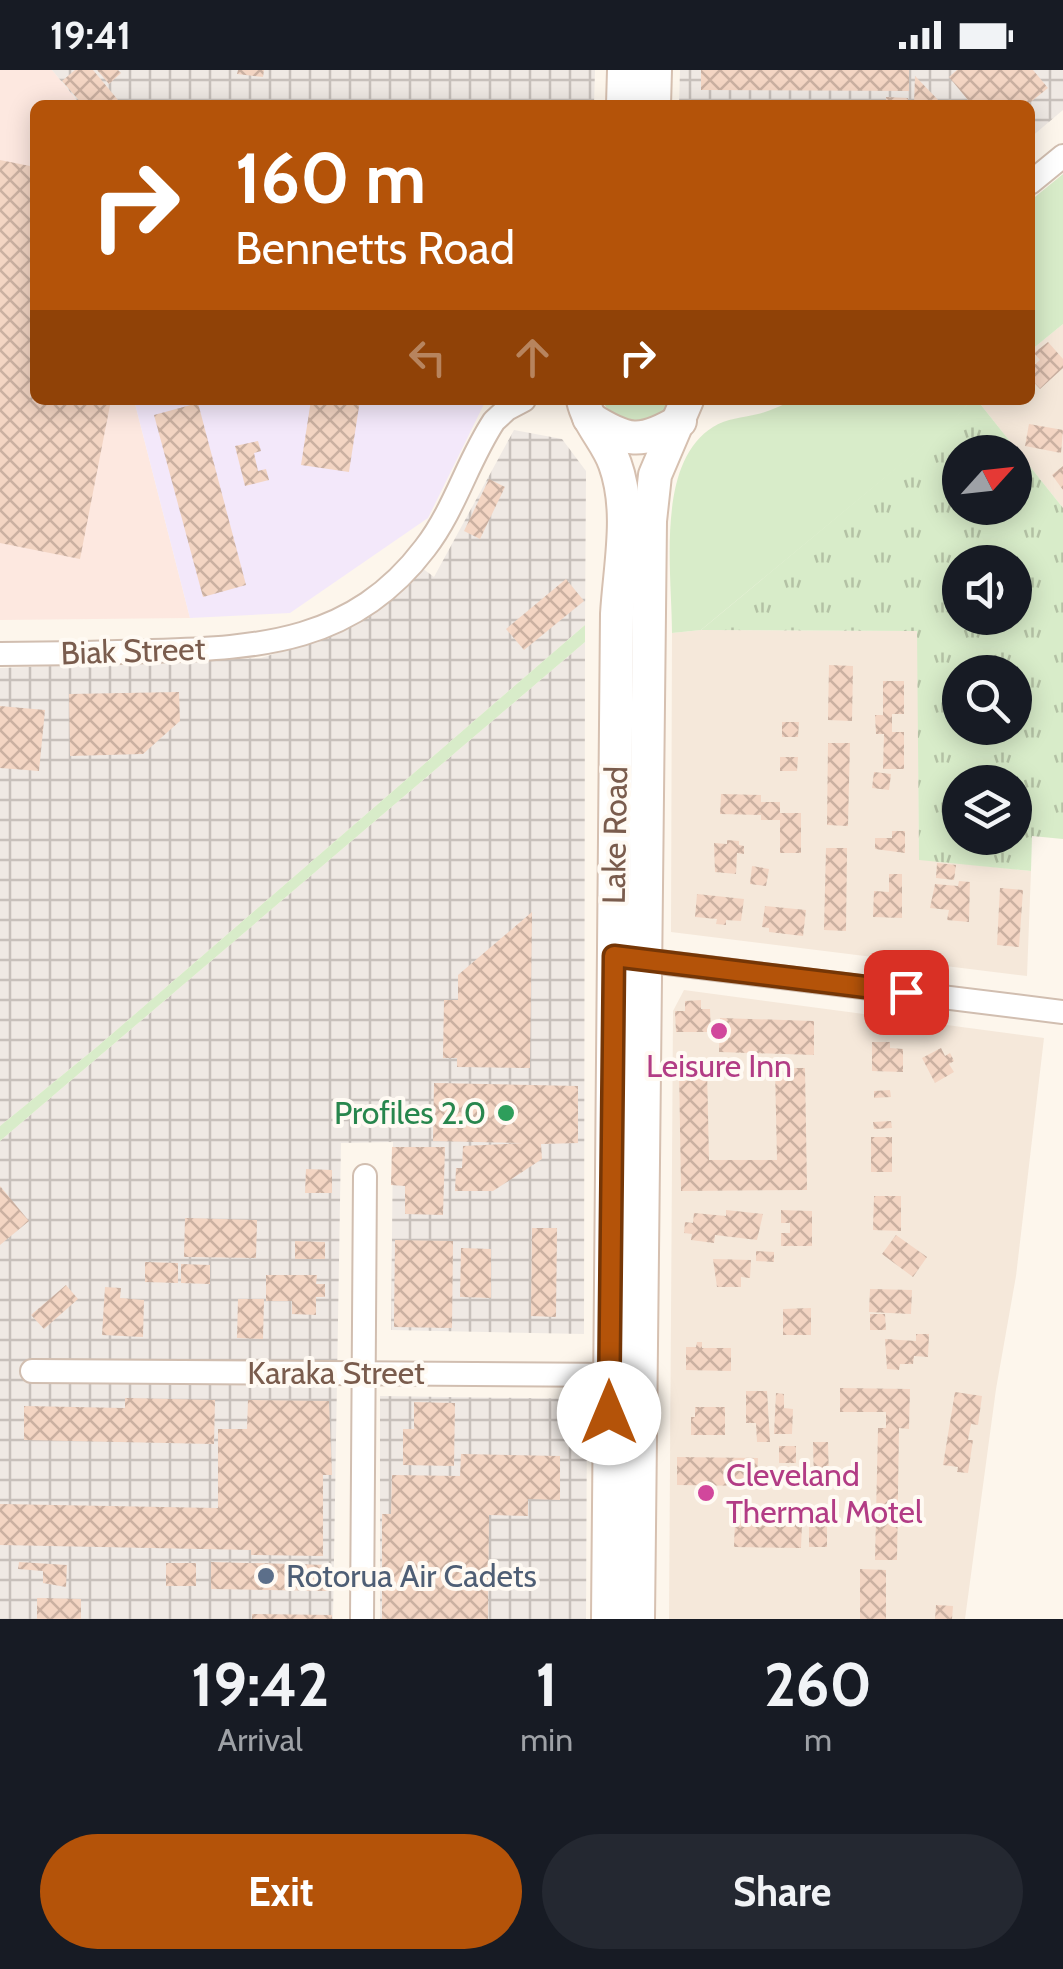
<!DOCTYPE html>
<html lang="en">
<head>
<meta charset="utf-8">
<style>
	body { margin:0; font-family:Cabin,sans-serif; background:#242831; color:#f1f3f6; height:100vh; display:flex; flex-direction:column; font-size:38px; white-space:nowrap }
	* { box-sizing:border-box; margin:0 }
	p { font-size:32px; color:#9ea1a6 }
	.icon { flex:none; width:55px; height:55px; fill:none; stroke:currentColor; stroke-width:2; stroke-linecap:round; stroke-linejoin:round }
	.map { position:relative; height:1549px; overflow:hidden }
	.details { display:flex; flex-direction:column; background:#171b24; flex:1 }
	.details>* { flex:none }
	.top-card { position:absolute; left:30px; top:30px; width:1005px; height:305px; border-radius:15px; box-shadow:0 5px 25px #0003; background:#b45309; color:#fff; overflow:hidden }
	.needle { width:65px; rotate:63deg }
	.tools { position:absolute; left:942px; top:365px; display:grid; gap:20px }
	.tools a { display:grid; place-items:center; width:90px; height:90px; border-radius:50%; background:#171b24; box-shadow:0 5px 25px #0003; font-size:50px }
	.pin { position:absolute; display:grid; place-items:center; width:85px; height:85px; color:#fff; margin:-42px; border-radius:20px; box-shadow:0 5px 15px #0006 }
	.me { position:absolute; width:110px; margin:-55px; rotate:0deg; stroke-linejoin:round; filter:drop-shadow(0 0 8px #0008) }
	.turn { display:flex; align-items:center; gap:35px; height:210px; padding:0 40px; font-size:45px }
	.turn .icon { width:130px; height:130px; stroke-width:2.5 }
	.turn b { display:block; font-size:70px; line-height:85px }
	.lanes { display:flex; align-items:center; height:95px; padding:0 40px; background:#0003; justify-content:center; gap:50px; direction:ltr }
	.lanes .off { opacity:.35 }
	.eta { display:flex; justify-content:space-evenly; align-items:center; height:170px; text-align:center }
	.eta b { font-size:60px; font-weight:700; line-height:70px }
	.primary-button { display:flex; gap:20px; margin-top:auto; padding:20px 40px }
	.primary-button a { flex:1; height:115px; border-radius:60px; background:#b45309; color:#fff; font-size:40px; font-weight:700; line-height:115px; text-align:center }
	.primary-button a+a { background:#242831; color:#f1f3f6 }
	.status { display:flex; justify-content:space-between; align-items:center; height:70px; padding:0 50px; background:#171b24; direction:ltr }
	.status svg { height:28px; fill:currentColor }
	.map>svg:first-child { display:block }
	.residential { fill:#f5e8da }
	.commercial { fill:#fde8e0 }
	.industrial { fill:url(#industrial-grid) }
	.education { fill:#f3e8fa }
	.grass { fill:#d8ecc9 }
	.park { fill:url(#park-tufts); fill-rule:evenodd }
	.building { fill:url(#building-cross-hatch) }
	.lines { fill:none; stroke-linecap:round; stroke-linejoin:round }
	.minor-casing { stroke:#d1beb0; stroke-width:26 }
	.secondary-casing { stroke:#d6c0b0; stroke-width:36 }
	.minor { stroke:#fff; stroke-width:22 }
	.secondary { stroke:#fff; stroke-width:32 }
	.route-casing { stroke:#753606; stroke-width:25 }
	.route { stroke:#b45309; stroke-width:18 }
	.hotel-dot { fill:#d1479c; stroke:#fffaf3; stroke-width:4 }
	.leisure-dot { fill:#2e9e5b; stroke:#fffaf3; stroke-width:4 }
	.service-dot { fill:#5c6f8a; stroke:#fffaf3; stroke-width:4 }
	.labels { text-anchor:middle; stroke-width:8; stroke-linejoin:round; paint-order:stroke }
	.street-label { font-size:32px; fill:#7a5c4d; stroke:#fffaf3 }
	.hotel-label { font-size:32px; fill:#b23c85; stroke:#fffaf3 }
	.leisure-label { font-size:32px; fill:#27864d; stroke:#fffaf3; text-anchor:end }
	.service-label { font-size:32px; fill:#4e5e75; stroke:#fffaf3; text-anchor:start }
</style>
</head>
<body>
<div class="status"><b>19:41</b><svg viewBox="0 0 49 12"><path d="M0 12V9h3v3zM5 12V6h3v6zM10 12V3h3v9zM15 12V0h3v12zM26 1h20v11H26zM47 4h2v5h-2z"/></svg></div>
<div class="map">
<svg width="1063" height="1549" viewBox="0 0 1063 1549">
	<defs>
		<pattern id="industrial-grid" width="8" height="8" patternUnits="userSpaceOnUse" patternTransform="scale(2.5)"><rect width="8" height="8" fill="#efe9e4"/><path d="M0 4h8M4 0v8" fill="none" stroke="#c7c0bb"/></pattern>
		<pattern id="park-tufts" width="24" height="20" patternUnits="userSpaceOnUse" patternTransform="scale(2.5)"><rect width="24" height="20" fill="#d8ecc9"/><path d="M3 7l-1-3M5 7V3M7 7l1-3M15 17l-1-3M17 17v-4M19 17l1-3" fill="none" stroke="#b4c2a5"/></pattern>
		<pattern id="building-cross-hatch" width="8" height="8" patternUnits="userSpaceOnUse" patternTransform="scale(2.5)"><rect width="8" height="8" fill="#f3d5c3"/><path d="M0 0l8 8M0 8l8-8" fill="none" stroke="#cab0a1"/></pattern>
	</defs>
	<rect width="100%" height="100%" fill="#fdf6ec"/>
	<!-- residential -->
	<g class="residential">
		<path d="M1063 254V438L977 330H1030V281Z"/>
		<path d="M701 560 918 561 919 789 1031 801 1027 906 671 862 672 563Z"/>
		<path d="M684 920 1044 968 1016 1206 996 1319 965 1549H669L673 941Z"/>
	</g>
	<!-- commercial -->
	<path class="commercial" d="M0 0H52L81 35H35V330H134L190 548 0 550Z"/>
	<!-- industrial -->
	<g class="industrial">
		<path d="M52 0H595L594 35H81Z"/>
		<path d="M680 0H1063V40L1030 68V35H679Z"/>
		<path d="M514 360 562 369 586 401 585 555 98 976 0 1056V598L261 588 325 568 401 518 422 498 434 507Z"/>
		<path d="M585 572 584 1264 391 1260 393 1072 341 1073 333 1549H0V1071Z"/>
		<path d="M380 1326 587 1329 586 1549H380Z"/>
	</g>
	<!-- education -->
	<path class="education" d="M134 330H486L428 448 290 543 190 548Z"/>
	<!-- grass -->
	<g class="grass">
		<path d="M1063 104V254L1030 281V131Z"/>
		<path d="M602 330H669L663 343 644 355 612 347Z"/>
		<path d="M794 330H972L951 353 701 560 672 563C672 503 655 393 713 357 727 348 742 348 758 344 770 341 782 335 794 330Z"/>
		<path d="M585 555V572L0 1071V1056L98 976Z"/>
	</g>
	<!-- park -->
	<path class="park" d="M972 330H977L1063 438V769L1032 766 1031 801 919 790 917 561 701 560 950 353ZM960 382H1015V438H960ZM960 492H1015V548H960ZM960 602H1015V658H960ZM960 712H1015V768H960Z"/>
	<!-- building -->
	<g class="building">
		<path d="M75 0H93L118 30 113 35H83L62 11Z"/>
		<path d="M97 0H118L121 3 109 14Z"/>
		<path d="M238 0H264L263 7 237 4Z"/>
		<path d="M701 0H909V21L701 20Z"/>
		<path d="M957 0H1033L1048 18 1027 35H972L949 7Z"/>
		<path d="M915 6 943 35H914Z"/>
		<path d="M886 27 908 28V35H886Z"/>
		<path d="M0 90 35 97V330H111L80 489 0 473Z"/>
		<path d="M1048 272 1063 289V298L1040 319 1030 308V299L1040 290 1034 283Z"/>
		<path d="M311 330H360L349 402 301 395Z"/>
		<path d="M198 333 246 515 203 527 154 345Z"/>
		<path d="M1029 354 1063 360 1061 383 1025 376Z"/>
		<path d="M258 371 261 381 254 383 258 401 266 399 269 410 245 416 235 376Z"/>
		<path d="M1063 396V420L1052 405Z"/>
		<path d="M489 409 505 417 480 469 464 461Z"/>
		<path d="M566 509 584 531 524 580 506 559Z"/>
		<path d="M829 595 853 596 852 651 828 650Z"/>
		<path d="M883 611H904V644H892V662H904V699H883L884 664H876L875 645H883Z"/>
		<path d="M179 622 180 651 143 684 70 686 69 624Z"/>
		<path d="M0 636 45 640 39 701 0 698Z"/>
		<path d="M782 652H799L798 667H782Z"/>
		<path d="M828 673H850L848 756 827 755Z"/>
		<path d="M780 687H798L797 701H780Z"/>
		<path d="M874 702 891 704 889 720 872 718Z"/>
		<path d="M721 724 761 725V732H780V743H801V783H780V750H761V745L720 744Z"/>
		<path d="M892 761H905V783L875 779V768H892Z"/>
		<path d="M727 770 739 771V775L744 776V784L737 783 736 804 715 802 714 773 727 774Z"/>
		<path d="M826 778H847L846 861 824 860Z"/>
		<path d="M937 793 956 795 954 810 936 808Z"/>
		<path d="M752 796 769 799 766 816 750 814Z"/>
		<path d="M889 804H902V848L873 847 874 821 889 822Z"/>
		<path d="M959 811 970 812 969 852 947 850 949 840 930 838 935 814 958 816Z"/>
		<path d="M1000 818 1023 820 1019 877 997 875Z"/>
		<path d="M697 824 744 829 741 851 726 850V855L716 854 717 849 695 847Z"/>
		<path d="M765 836 806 840 803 866 769 862V858L762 857Z"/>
		<path d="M532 842 530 998 457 997V988H443L444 930H458V905Z"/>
		<path d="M701 930V939H710L711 962H676L675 941H685V931Z"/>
		<path d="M720 948 814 951V985L719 982Z"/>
		<path d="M872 972H890V978L903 979V1002L872 1001Z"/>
		<path d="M941 978 945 986 950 983 954 991 949 994 954 1002 935 1013 922 988Z"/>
		<path d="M679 998H707L709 1090H777L775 998H805L807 1120 681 1121Z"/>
		<path d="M434 1013 578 1016V1073L541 1074 542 1089 493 1121H455L456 1098H462L463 1076 523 1073 433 1071Z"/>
		<path d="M890 1020 891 1027 874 1028V1021Z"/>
		<path d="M891 1051 892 1058 874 1059 873 1052Z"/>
		<rect x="871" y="1067" width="21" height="35"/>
		<path d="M392 1077H445L443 1145 405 1144V1116L391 1115Z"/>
		<path d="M306 1099 332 1100V1123H305Z"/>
		<path d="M0 1116 29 1151 0 1175Z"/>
		<path d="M874 1126H901V1161L873 1160Z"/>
		<path d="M726 1140 763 1144 757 1170 715 1165 714 1173 691 1170 692 1164 684 1163 685 1152 693 1153 694 1143 726 1146Z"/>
		<path d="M781 1140 812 1141V1176H781V1163H790V1153H781Z"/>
		<path d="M185 1148 257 1150 256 1188 184 1187Z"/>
		<path d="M532 1158H557L556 1247 531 1246Z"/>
		<path d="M896 1165 927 1187 913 1207 882 1184Z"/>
		<path d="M395 1170 453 1171 452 1258 394 1257Z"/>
		<path d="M295 1171 325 1172V1189H295Z"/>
		<path d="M461 1178 491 1179V1228L460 1227Z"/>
		<path d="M756 1181 774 1182V1192L756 1191Z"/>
		<path d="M713 1189 751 1190 750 1208 741 1207V1217H717Z"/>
		<path d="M145 1192 178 1193V1213L145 1212Z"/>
		<path d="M181 1194 210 1195V1214L181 1213Z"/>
		<path d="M266 1205H317L316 1214H325V1227H316V1245L292 1244V1231H266Z"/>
		<path d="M66 1215 78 1229 44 1259 31 1245Z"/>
		<path d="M105 1217 121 1218 120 1228 144 1230 143 1267 102 1265Z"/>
		<path d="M870 1219 912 1220 911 1244 869 1242Z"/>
		<path d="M238 1229H264L263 1269 237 1268Z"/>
		<path d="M811 1238V1265H783V1239Z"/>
		<path d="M870 1244H885L886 1260H870Z"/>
		<path d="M916 1264H929L928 1287 914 1286 913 1294H900L899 1300 887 1299 885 1269 916 1271Z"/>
		<path d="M697 1272H702V1278H731V1301L686 1300V1277H696Z"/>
		<path d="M840 1318 910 1319 909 1359 899 1358 897 1490H875L878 1358H886V1342H840Z"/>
		<path d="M746 1321H767L770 1372H757L756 1353H746Z"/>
		<path d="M955 1322 982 1326 978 1355 971 1354 968 1370H973L968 1403 957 1402 958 1397 943 1395Z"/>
		<path d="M776 1323 784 1324V1338L793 1339 792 1364H774Z"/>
		<path d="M125 1328 215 1330 214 1374 24 1370V1336L125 1338Z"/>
		<path d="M248 1330 329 1331 332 1405H323V1486L251 1485V1480L0 1475V1434L218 1438V1359H247Z"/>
		<path d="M414 1332 455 1333 454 1396 403 1395V1359H414Z"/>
		<path d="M695 1337H725V1365H691V1347H695Z"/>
		<path d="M813 1372H828L829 1410 814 1411Z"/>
		<rect x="779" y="1376" width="17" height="17"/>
		<path d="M461 1384 560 1386V1430L528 1429V1446L489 1445 488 1549H382V1444H391L392 1405 460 1406Z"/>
		<path d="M677 1387 758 1388 757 1416 677 1415Z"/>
		<rect x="809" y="1450" width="18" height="27"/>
		<path d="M735 1451 802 1453 801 1478 734 1477Z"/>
		<path d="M19 1492 67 1495 66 1517 43 1513V1501L18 1499Z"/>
		<path d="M211 1492 329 1495V1521L211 1519Z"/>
		<rect x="166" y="1493" width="30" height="23"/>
		<path d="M860 1499 886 1500V1549H860Z"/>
		<path d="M37 1528 81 1529V1549H37Z"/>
		<path d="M936 1535 953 1536 952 1549H935Z"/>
		<path d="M252 1544 332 1545V1549H252Z"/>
	</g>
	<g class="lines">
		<!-- minor casing -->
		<g class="minor-casing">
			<g id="minor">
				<path d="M1030 113 1063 86"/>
				<path d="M0 584C51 584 101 583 152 581 261 578 354 572 425 478 455 439 467 392 494 351L507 339 524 330"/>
				<path d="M635 889 1063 942"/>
				<path d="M32 1301 623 1305"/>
				<path d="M362 1549 365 1106"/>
			</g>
		</g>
		<!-- secondary casing -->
		<g class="secondary-casing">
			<g id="secondary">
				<path d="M623 35 624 0"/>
				<path d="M654 35 655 0"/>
				<path d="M583 330C588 354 607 371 615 394 632 441 620 495 617 544L608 1549"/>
				<path d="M589 348C627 372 640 375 680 351"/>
				<path d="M638 1549 650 451 655 405 687 330"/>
			</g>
		</g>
		<!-- minor -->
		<use href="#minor" class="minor"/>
		<!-- secondary -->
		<use href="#secondary" class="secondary"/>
	</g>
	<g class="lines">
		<!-- route casing -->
		<g class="route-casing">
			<path id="route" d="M609 1343 614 886 906 922"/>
		</g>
		<!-- route -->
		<use href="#route" class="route"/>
	</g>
	<!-- markers -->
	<g class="hotel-dot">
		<circle cx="719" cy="961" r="10"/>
		<circle cx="706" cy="1423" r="10"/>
	</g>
	<circle class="leisure-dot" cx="506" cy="1043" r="10"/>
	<circle class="service-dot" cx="266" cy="1506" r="10"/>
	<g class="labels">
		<!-- street labels -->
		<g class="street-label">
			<text transform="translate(133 581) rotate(-2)" y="11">Biak Street</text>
			<text transform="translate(615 765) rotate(-89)" y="11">Lake Road</text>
			<text x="336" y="1314">Karaka Street</text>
		</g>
		<!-- hotel labels -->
		<g class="hotel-label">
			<text x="719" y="1007">Leisure Inn</text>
			<text x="726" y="1416" text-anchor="start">Cleveland<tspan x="726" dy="37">Thermal Motel</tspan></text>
		</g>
		<!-- leisure labels -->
		<g class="leisure-label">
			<text x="486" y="1054">Profiles 2.0</text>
		</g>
		<!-- service labels -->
		<g class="service-label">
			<text x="286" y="1517">Rotorua Air Cadets</text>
		</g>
	</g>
</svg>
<div class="tools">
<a><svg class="needle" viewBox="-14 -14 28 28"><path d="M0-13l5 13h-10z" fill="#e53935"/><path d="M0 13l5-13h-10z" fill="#9ea1a6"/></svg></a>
<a><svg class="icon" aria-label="sound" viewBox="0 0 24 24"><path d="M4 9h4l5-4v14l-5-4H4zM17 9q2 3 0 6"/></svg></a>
<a><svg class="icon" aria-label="search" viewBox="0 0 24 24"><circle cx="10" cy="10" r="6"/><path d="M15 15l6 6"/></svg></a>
<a><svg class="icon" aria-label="layers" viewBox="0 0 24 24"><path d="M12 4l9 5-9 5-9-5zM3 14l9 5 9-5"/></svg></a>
</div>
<div class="pin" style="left:906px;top:922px;background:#d93025"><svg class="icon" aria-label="arrive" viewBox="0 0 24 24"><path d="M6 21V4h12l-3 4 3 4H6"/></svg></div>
<svg class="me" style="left:609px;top:1343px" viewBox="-20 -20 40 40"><circle r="19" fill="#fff"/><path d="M0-13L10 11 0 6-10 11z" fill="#b45309"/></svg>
<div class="top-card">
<div class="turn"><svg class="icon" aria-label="right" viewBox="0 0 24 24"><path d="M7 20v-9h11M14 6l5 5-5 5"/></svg><div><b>160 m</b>Bennetts Road</div></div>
<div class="lanes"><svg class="icon off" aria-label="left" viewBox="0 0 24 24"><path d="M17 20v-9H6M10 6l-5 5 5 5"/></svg><svg class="icon off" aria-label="ahead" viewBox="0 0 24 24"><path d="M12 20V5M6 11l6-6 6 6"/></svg><svg class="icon" aria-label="right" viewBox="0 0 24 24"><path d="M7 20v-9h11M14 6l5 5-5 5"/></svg></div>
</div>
</div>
<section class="details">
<div class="eta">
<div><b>19:42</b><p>Arrival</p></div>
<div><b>1</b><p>min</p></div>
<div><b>260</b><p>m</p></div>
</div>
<div class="primary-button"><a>Exit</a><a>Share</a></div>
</section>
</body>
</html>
